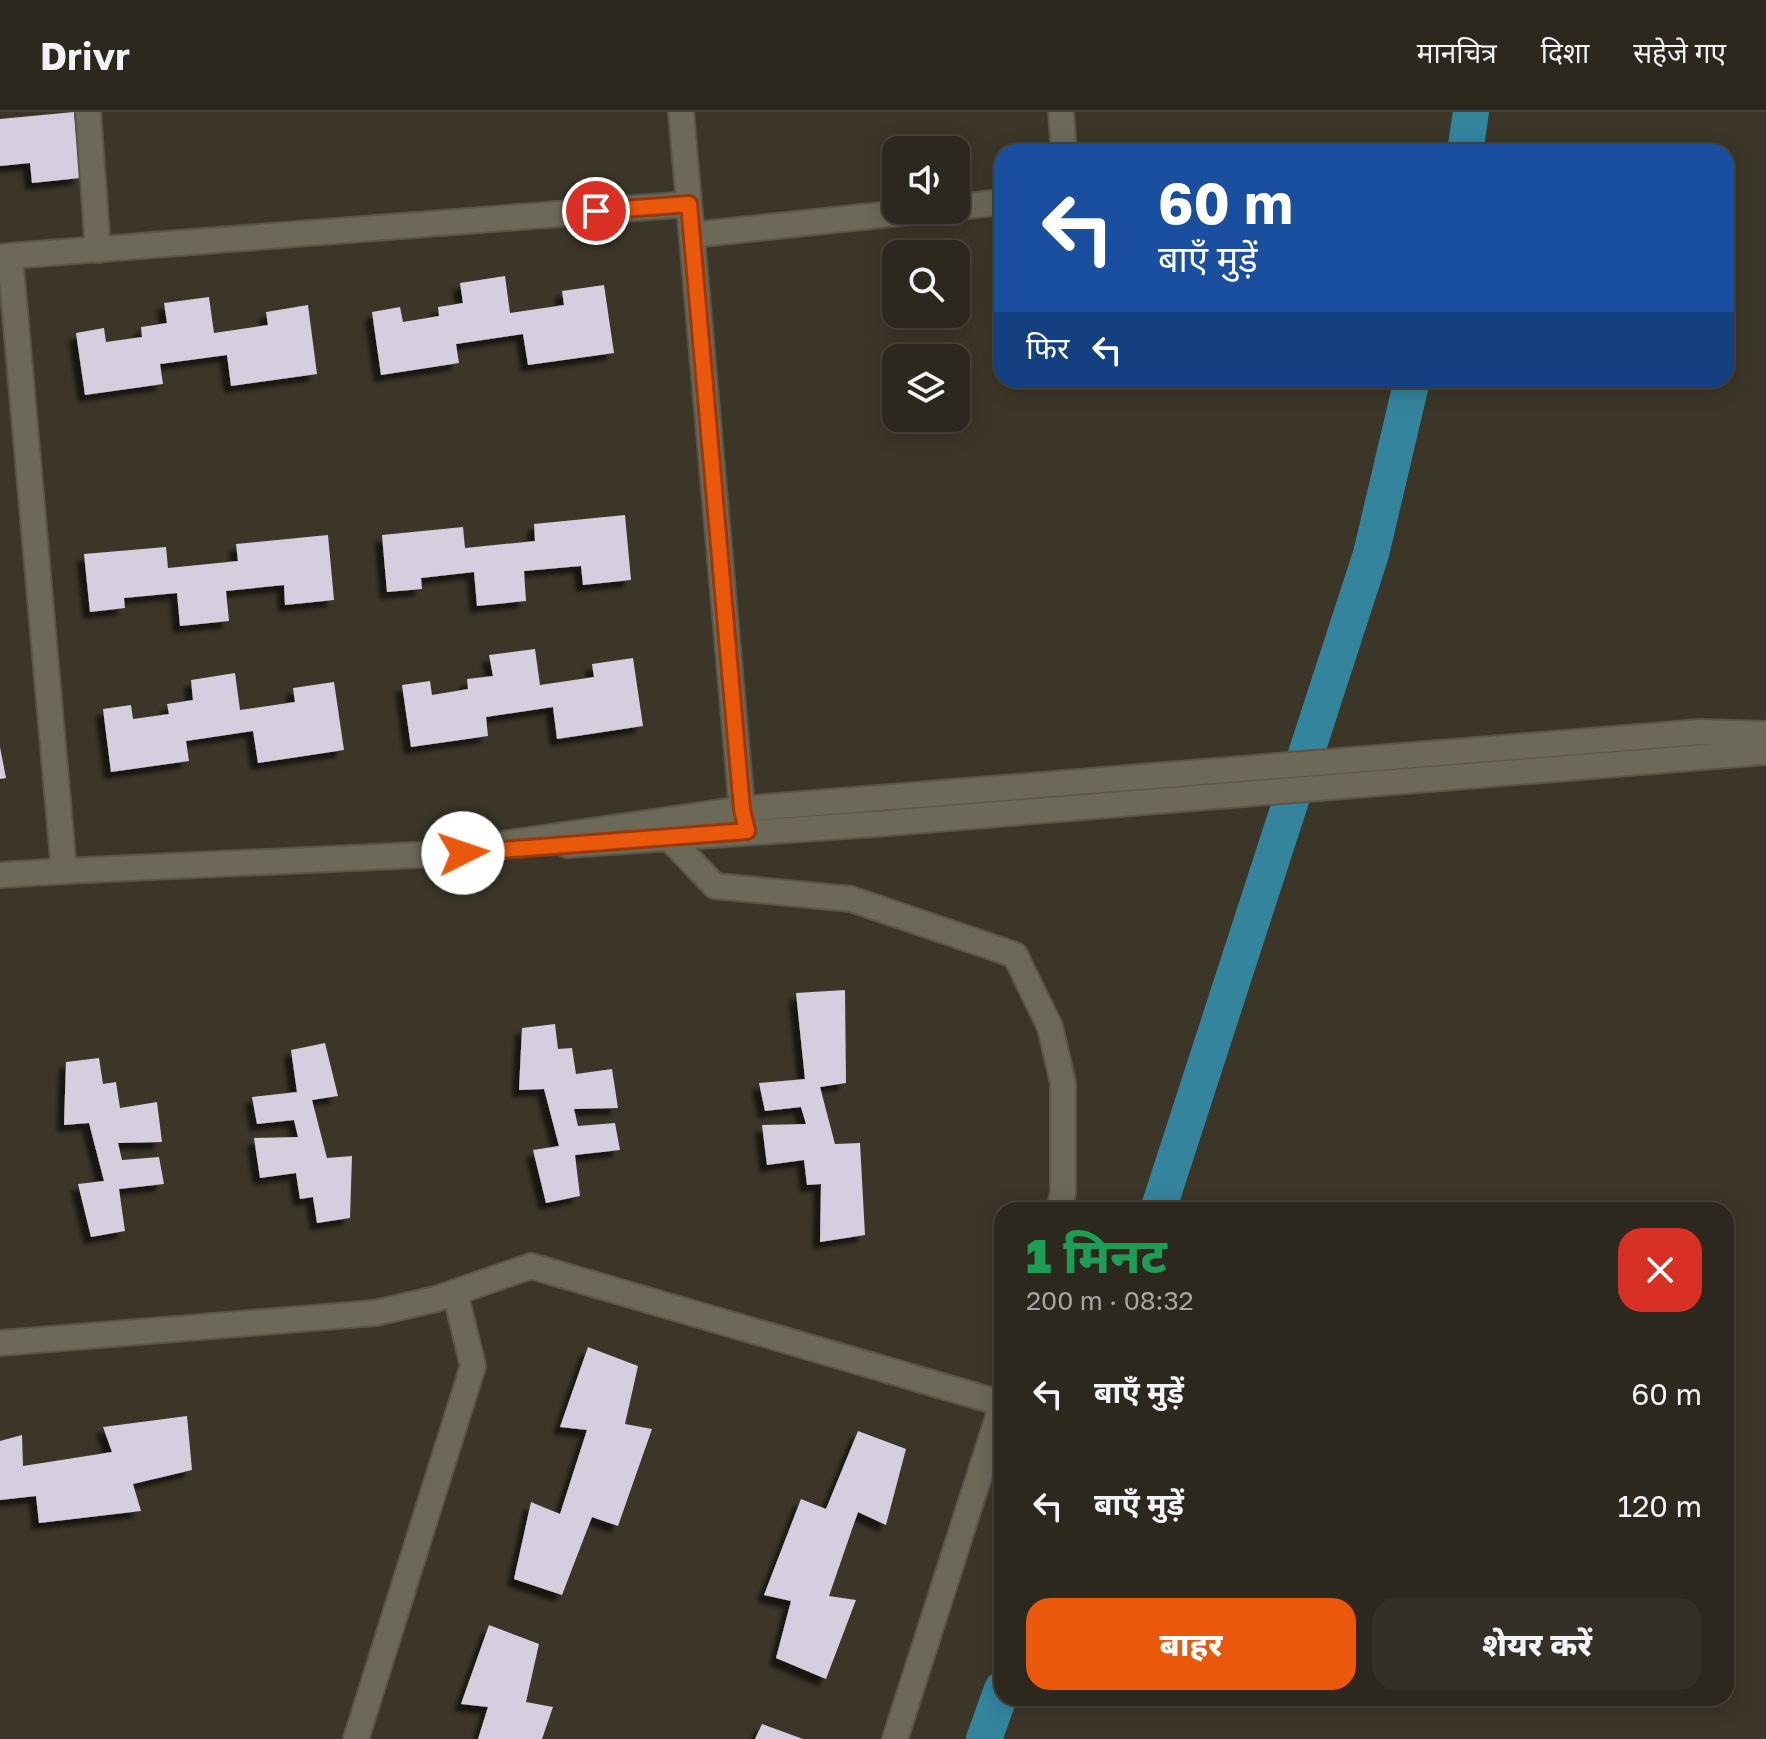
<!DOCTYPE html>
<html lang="hi">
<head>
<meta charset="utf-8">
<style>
	body { margin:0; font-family:"Golos Text","Noto Sans Devanagari",sans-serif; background:#343027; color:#f1f3f6; height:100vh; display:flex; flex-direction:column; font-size:30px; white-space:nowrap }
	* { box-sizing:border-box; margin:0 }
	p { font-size:26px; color:#a6a6a4 }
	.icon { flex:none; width:44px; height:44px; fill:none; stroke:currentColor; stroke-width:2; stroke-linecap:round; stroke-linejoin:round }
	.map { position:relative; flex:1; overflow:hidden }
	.drawer { position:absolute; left:994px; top:1090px; width:740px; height:504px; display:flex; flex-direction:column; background:#2c281e; border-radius:24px; box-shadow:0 4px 20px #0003,0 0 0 2px #48443c }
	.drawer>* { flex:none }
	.top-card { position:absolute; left:994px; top:32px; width:740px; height:244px; border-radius:24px; box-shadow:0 4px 20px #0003,0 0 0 2px #48443c; background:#1a4fa0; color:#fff; overflow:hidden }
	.buttons { position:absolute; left:882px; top:24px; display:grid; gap:16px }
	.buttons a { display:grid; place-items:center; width:88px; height:88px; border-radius:16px; background:#2c281e; box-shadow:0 4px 20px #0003,0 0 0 2px #48443c; font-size:40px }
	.pin { position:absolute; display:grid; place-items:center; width:68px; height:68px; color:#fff; margin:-34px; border:4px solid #fff; border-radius:50%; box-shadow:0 2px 8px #0007 }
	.me { position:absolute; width:88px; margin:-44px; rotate:86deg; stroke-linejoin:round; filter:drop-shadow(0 0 6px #0008) }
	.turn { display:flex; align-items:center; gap:28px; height:168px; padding:0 32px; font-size:36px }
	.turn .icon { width:104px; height:104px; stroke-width:2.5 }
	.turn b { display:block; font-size:56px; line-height:68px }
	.then { display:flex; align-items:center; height:76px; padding:0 32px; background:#0003; gap:16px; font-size:30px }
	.round { display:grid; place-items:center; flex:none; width:84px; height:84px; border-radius:24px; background:#343027 }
	.overview { display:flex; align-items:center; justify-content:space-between; height:136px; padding:0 32px }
	h1 { font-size:48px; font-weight:800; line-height:60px; color:#1e9e55 }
	.primary-button { display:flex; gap:16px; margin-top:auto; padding:16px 32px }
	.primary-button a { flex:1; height:92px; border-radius:24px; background:#ea580c; color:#fff; font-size:32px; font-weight:800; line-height:92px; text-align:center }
	.primary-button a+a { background:#343027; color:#f1f3f6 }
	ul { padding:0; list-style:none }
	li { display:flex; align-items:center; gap:24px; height:112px; padding:0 32px }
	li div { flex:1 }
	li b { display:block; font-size:30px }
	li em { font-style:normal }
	header { display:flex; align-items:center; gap:48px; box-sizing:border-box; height:112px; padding:0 40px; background:#2c281e; border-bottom:2px solid #48443c }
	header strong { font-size:38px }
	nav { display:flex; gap:44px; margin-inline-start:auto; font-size:28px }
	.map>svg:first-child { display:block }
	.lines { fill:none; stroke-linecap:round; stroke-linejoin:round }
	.canal { stroke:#34849d; stroke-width:36 }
	.building { fill:#d4cedf; filter:url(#shadow) }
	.minor-casing { stroke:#595548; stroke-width:28 }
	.tertiary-casing { stroke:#595548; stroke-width:28 }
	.minor { stroke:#6d6959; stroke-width:24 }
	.tertiary { stroke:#6d6959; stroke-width:24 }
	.route-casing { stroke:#983908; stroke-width:20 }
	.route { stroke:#ea580c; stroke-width:14 }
</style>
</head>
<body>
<header>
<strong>Drivr</strong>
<nav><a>मानचित्र</a><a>दिशा</a><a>सहेजे गए</a></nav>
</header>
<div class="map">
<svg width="1766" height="1627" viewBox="0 0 1766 1627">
	<defs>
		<filter id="shadow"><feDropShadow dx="-7" dy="7" stdDeviation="2" flood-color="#0009"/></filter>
	</defs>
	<rect width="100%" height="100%" fill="#3b3628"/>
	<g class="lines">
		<!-- canal -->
		<g class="canal">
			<path d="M1465 40 1471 0"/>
			<path d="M1158 1098 1371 442 1412 268"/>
			<path d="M984 1627 1002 1577"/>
		</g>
	</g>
	<!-- building -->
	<g class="building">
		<path d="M74 0 80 66 32 71 30 51 0 54V7Z"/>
		<path d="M505 164 510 201 564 193 562 179 604 173 614 241 528 253 523 222 456 232 459 251 381 263 372 200 400 195 403 210 439 204 438 195 463 191 460 171Z"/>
		<path d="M209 185 214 221 268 213 266 200 308 193 317 262 231 274 227 243 160 252 163 272 85 283 76 221 104 216 106 230 142 225 141 215 167 211 164 191Z"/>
		<path d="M625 403 631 468 583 473 581 454 524 459 526 489 477 494 474 460 421 466 422 477 387 480 382 423 463 415 465 436 535 429 534 412Z"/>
		<path d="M328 423 334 488 285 493 284 473 226 479 229 509 180 514 177 481 124 486 125 496 90 500 84 442 166 435 168 456 238 449 236 432Z"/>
		<path d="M535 537 540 573 594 565 592 552 633 546 643 614 557 627 553 595 486 605 488 624 411 635 402 573 430 569 432 583 468 577 467 567 493 564 489 543Z"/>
		<path d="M235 561 240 598 295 590 293 576 334 570 344 638 258 651 253 619 186 629 189 649 111 660 103 597 131 593 133 607 169 602 167 592 193 588 191 568Z"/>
		<path d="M0 635 6 666 0 667Z"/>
		<path d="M845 878 846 971 820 975 835 1032 860 1031 865 1123 820 1130 821 1072 807 1073 804 1048 767 1053 762 1013 806 1012 801 995 765 999 759 971 805 967 796 881Z"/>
		<path d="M555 912 558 937 572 936 576 962 612 957 618 996 574 997 578 1014 615 1011 620 1038 575 1043 580 1084 546 1091 533 1038 559 1034 544 977 519 978 522 916Z"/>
		<path d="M325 931 338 984 312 988 327 1046 352 1044 350 1106 317 1111 313 1085 300 1087 296 1061 260 1066 254 1026 298 1025 294 1008 257 1012 252 985 297 980 291 938Z"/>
		<path d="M99 946 103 972 116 970 120 996 157 990 162 1030 118 1031 122 1048 159 1045 164 1072 119 1077 125 1119 91 1125 78 1072 104 1069 89 1011 64 1013 66 950Z"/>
		<path d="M588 1235 638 1254 625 1312 652 1317 618 1414 592 1405 562 1483 514 1467 531 1390 560 1402 587 1318 560 1315Z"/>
		<path d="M187 1304 192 1358 133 1372 141 1399 39 1411 36 1384 0 1388V1329L22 1323 23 1354 112 1340 103 1315Z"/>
		<path d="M858 1319 906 1337 886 1413 858 1400 829 1484 856 1488 826 1567 776 1546 791 1489 764 1483 801 1387 826 1397Z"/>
		<path d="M489 1513 539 1532 526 1590 553 1595 542 1627H478L488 1595 461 1592Z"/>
		<path d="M762 1612 803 1627H755Z"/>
	</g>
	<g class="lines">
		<!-- minor casing -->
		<g class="minor-casing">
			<g id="minor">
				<path d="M88 0 98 138"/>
				<path d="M681 0 689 92"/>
				<path d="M1061 0 1064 40"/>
				<path d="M956 95 1002 90"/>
				<path d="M692 123 928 98"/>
				<path d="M10 144 689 92 742 697 746 717"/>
				<path d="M0 145 10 144 64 759 462 741"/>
				<path d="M668 725 715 774 851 787 1015 843 1050 915 1063 971V1081L1059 1098"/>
				<path d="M567 733 875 712 1306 677"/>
				<path d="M0 1231 375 1201 436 1187 531 1154 990 1288"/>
				<path d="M356 1627 473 1254 455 1180"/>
				<path d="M895 1627 1002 1293"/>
			</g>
		</g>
		<!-- tertiary casing -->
		<g class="tertiary-casing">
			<g id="tertiary">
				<path d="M1306 677 1766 640"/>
				<path d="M441 741 742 697 1701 620 1766 622"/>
				<path d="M0 763 64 759"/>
			</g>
		</g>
		<!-- minor -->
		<use href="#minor" class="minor"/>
		<!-- tertiary -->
		<use href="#tertiary" class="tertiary"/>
	</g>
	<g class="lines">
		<!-- route casing -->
		<g class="route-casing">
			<path id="route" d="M463 741 747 719 742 697 689 92 596 99"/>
		</g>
		<!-- route -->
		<use href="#route" class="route"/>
	</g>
</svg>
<div class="buttons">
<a><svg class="icon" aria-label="sound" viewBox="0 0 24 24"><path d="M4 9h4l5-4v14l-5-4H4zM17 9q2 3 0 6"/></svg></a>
<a><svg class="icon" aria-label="search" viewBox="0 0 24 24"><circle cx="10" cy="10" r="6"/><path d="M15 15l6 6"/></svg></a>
<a><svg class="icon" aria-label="layers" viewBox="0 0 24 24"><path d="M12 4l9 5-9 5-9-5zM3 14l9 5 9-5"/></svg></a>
</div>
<div class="pin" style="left:596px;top:99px;background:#d93025"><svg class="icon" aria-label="arrive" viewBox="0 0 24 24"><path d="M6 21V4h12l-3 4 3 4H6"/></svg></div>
<svg class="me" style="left:463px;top:741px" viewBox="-20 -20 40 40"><circle r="19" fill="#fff"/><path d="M0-13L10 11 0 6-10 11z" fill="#ea580c"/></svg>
<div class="top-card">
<div class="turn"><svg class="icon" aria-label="left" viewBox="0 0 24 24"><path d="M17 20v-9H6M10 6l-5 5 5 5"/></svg><div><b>60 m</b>बाएँ मुड़ें</div></div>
<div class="then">फिर<svg class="icon" aria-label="left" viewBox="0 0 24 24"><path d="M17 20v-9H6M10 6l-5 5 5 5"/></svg></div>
</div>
<section class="drawer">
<div class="overview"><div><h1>1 मिनट</h1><p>200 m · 08:32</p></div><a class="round" style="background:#d93025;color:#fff"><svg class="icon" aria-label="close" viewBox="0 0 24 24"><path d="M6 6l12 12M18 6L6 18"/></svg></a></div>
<ul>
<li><svg class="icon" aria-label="left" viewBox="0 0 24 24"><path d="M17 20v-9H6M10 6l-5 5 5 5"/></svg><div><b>बाएँ मुड़ें</b></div><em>60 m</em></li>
<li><svg class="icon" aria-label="left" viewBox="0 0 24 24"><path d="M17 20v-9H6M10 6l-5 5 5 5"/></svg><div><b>बाएँ मुड़ें</b></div><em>120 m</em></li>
</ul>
<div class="primary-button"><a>बाहर</a><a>शेयर करें</a></div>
</section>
</div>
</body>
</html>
